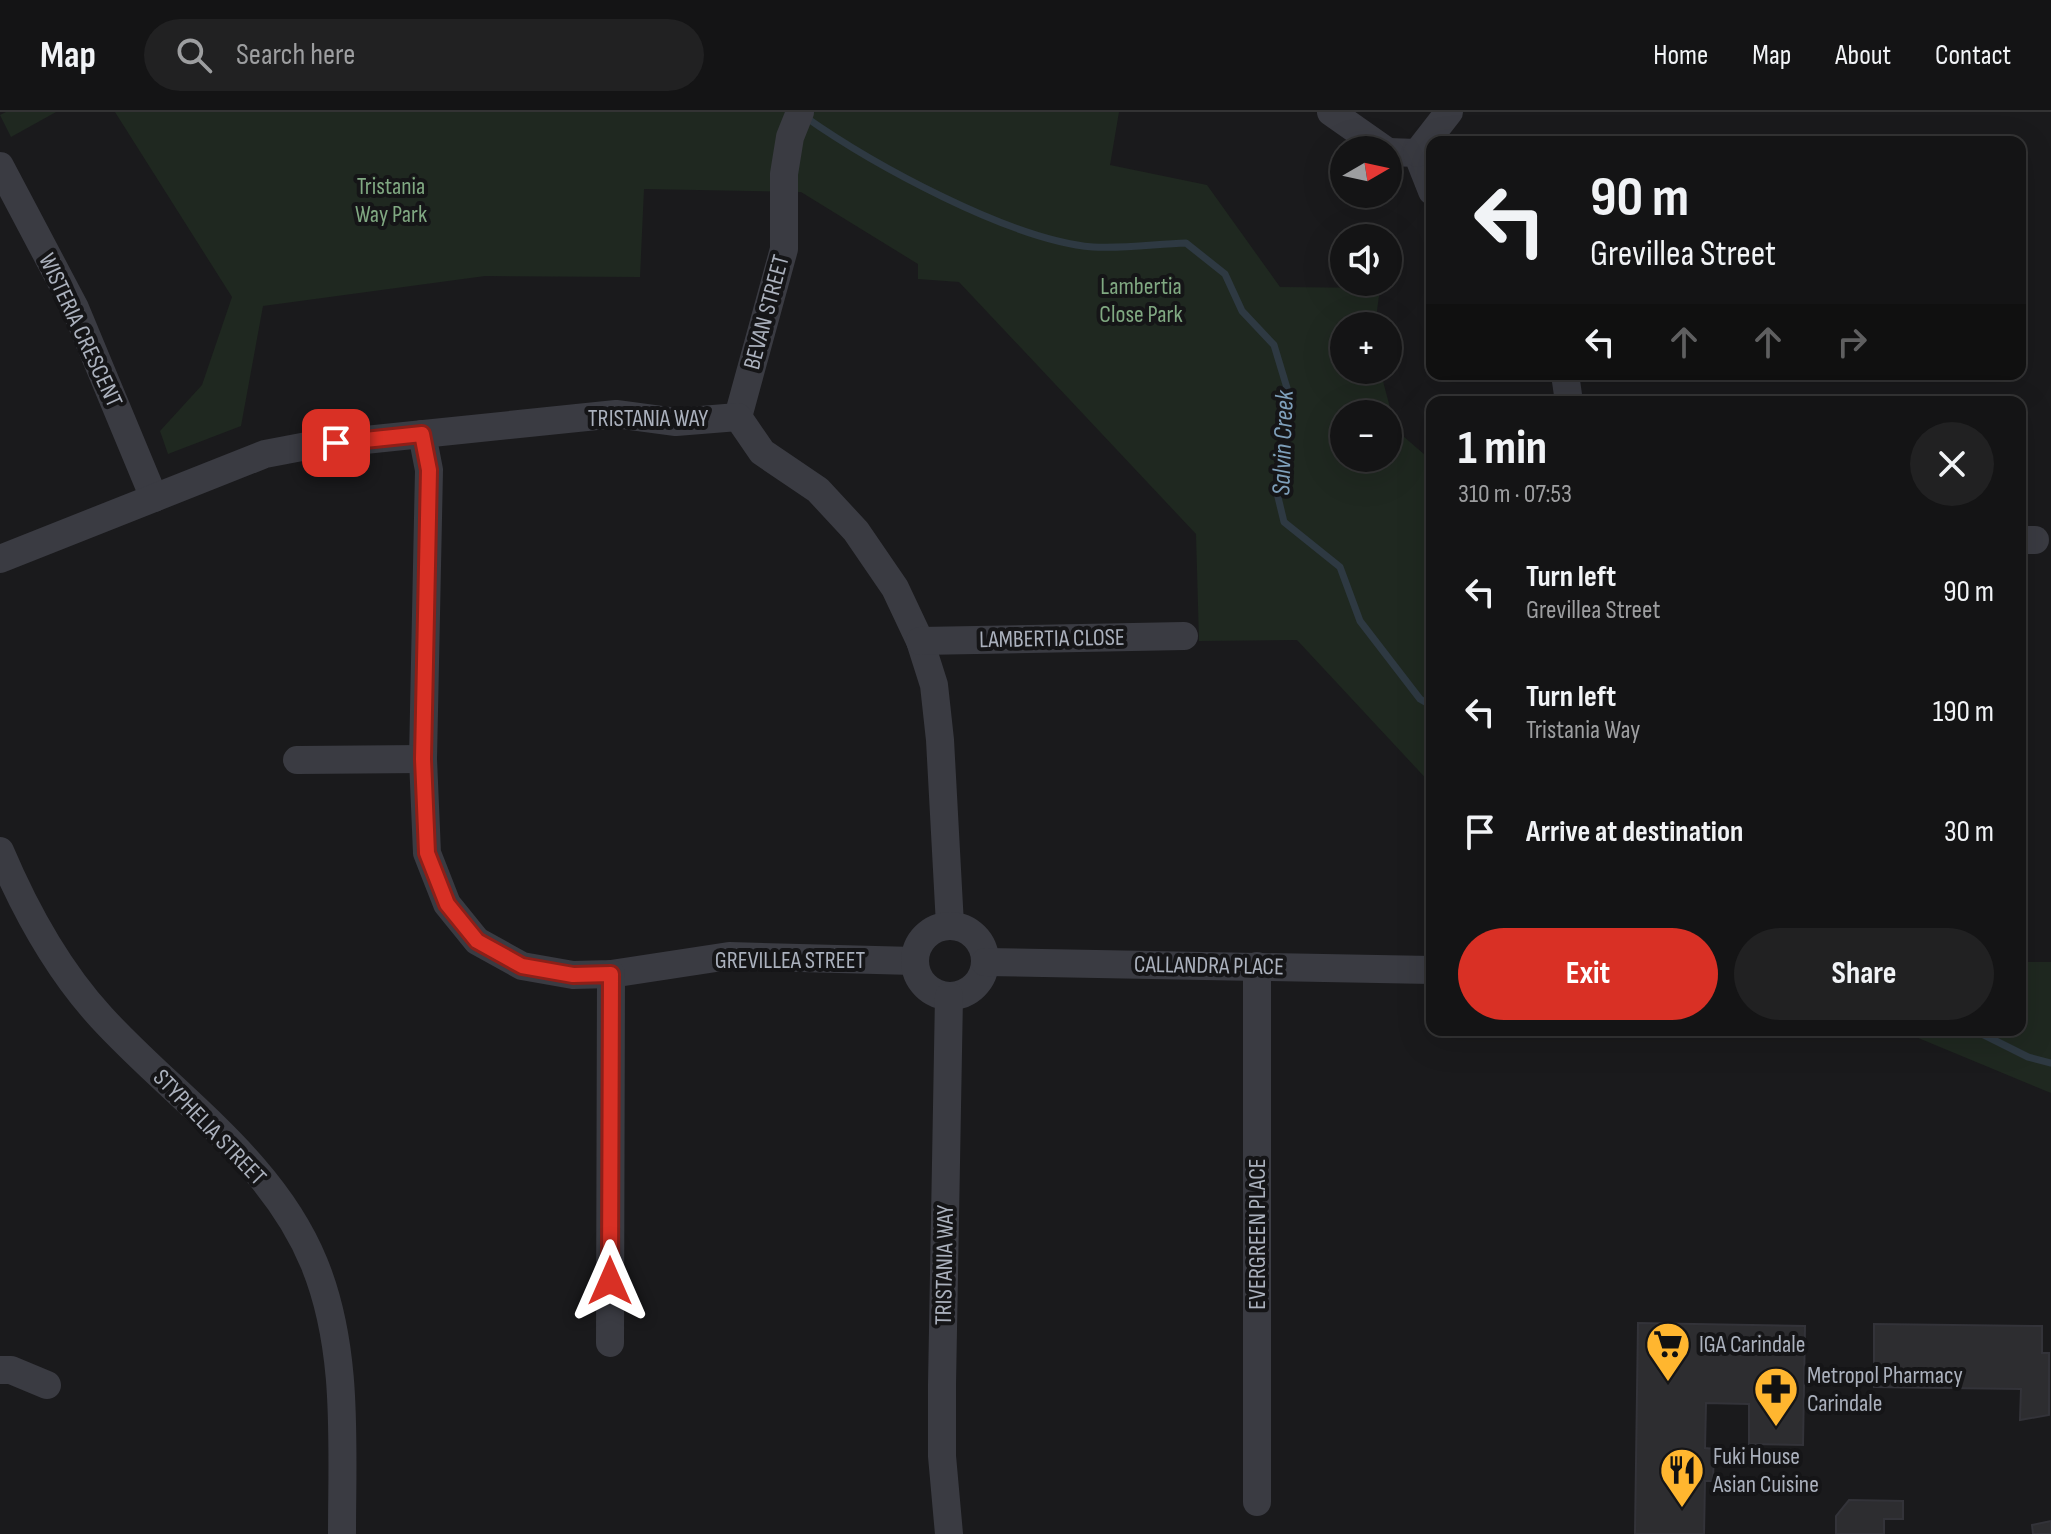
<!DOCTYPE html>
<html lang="en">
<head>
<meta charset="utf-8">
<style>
	body { margin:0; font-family:"Sofia Sans Condensed",sans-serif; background:#212122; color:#f1f3f6; height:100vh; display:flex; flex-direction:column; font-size:30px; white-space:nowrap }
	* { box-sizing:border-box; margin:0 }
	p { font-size:26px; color:#9d9ea0 }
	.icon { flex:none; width:44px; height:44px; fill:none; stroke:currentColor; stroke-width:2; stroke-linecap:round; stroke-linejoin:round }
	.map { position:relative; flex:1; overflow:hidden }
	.side { position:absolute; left:1426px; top:284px; width:600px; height:640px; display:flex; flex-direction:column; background:#141415; border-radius:16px; box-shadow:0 8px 32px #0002,0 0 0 2px #333334 }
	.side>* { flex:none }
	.hud { position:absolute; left:1426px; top:24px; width:600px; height:244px; border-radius:16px; box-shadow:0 8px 32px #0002,0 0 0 2px #333334; background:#141415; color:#f1f3f6; overflow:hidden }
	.needle { width:52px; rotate:81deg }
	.tools { position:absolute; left:1330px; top:24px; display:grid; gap:16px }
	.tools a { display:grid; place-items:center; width:72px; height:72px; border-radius:50%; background:#141415; box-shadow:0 8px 32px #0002,0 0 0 2px #333334; font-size:40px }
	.pin { position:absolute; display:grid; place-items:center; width:68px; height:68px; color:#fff; margin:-34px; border-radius:16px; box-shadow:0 4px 12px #0006 }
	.me { position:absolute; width:88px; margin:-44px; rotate:0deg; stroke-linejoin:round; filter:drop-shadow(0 0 6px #0008) }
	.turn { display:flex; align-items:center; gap:28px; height:168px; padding:0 32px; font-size:36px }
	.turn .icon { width:104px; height:104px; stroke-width:2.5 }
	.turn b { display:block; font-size:56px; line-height:68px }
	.lanes { display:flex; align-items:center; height:76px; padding:0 32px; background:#0003; justify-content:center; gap:40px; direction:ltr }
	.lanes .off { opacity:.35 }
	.round { display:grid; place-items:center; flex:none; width:84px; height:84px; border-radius:42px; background:#212122 }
	.head { display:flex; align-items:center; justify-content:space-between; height:136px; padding:0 32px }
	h1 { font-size:48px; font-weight:700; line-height:60px }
	.button { display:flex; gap:16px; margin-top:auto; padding:16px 32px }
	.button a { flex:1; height:92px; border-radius:48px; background:#d93025; color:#fff; font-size:32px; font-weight:700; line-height:92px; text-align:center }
	.button a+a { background:#212122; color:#f1f3f6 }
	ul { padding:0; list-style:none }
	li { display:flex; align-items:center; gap:24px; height:120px; padding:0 32px }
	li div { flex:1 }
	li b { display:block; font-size:30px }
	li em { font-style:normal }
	header { display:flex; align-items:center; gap:48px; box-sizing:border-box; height:112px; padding:0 40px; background:#141415; border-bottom:2px solid #333334 }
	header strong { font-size:38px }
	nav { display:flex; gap:44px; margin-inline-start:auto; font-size:28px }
	.search { width:560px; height:72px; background:#212122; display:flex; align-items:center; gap:20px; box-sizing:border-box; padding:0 28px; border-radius:44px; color:#9d9ea0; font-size:30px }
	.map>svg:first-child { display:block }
	.green { fill:#1f2820; fill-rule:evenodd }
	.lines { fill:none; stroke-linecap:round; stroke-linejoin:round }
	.stream { stroke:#2e3942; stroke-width:7 }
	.building { fill:#2d2d30; stroke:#333339; stroke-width:2 }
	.minor { stroke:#3a3b42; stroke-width:28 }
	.route-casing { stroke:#8d1f18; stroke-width:20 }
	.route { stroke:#d93025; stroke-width:14 }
	.labels { text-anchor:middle; stroke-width:8; stroke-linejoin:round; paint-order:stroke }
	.park-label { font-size:24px; fill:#80a982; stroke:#151517 }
	.street-label { font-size:24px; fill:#abb1bd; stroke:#151517 }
	.poi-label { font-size:24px; fill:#abb1bd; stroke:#151517; text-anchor:start }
	.water-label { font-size:26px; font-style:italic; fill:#7fa0bb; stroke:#151517 }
</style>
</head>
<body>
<header>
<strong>Map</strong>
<div class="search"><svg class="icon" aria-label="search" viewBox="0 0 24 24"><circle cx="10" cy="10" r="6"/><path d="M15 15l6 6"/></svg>Search here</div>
<nav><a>Home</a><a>Map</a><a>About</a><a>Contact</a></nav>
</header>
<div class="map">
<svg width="2051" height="1422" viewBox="0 0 2051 1422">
	<rect width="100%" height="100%" fill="#1a1a1c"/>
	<!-- green -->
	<g class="green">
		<path d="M6 0H56L11 25 0 3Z"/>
		<path d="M115 0H1119L1110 53 1207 73 1280 175 1380 176 1375 214H1344V258H1380L1396 318 1432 349V673L1297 528 1199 529 1196 422 959 170 918 167V152L801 80 644 77 640 165 485 164 263 194 241 314 168 342 160 319 202 273 232 185ZM1344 302H1388V346H1344Z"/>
		<path d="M2020 850H2051V981L1899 918H2020Z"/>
	</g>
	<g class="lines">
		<!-- stream -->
		<g class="stream">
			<path d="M804 4C872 52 1010 128 1093 135 1123 137 1156 132 1186 131L1225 162 1242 199 1274 233 1287 276 1277 381 1284 410 1340 455 1360 509 1420 587 1432 594"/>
			<path d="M1974 918 2028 945 2051 951"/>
		</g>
	</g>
	<!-- building -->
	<g class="building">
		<path d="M1638 1211 1805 1214 1803 1333 1749 1332V1292L1706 1291 1705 1336 1714 1337 1713 1369H1705L1704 1422H1635Z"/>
		<path d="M1874 1212 2042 1214V1241H2049V1303L2020 1308 2021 1277 1874 1275Z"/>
		<path d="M1849 1388 1903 1389V1407H1884V1422H1836V1404Z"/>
		<path d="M2051 1409V1422H2033L2032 1413Z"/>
	</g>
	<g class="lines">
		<!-- minor -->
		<g class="minor">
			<path d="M1331 0 1385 38"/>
			<path d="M1388 40 1417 41 1432 79"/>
			<path d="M1417 41 1449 0"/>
			<path d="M0 54 75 196 154 386"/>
			<path d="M1565 262 1569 290"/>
			<path d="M738 305 784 137V62L790 25 800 0"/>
			<path d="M422 322 429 358 423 647 427 741 447 792 477 829 522 854 573 863 611 862 729 844 914 849"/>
			<path d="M2020 428H2035"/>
			<path d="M0 447 265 342 307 334 616 302 676 310 738 305 762 340 818 378 856 419 895 476 920 529 934 573 940 628 950 813"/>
			<path d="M920 529 1184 524"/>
			<path d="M297 648 423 647"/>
			<path d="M0 739C25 798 57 857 101 905 174 985 272 1048 314 1151 349 1236 342 1332 342 1422"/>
			<circle cx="950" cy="849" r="35"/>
			<path d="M985 850 1432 858"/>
			<path d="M1257 854V1390"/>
			<path d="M610 1231 611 862"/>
			<path d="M0 1258H11L47 1273"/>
			<path d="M949 1422 942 1344V1273L949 884"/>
		</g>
	</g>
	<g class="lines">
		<!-- route casing -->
		<g class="route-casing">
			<path id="route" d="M336 331 422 322 429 358 423 647 427 741 447 792 477 829 522 854 573 863 611 862 610 1169"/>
		</g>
		<!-- route -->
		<use href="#route" class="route"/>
	</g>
	<!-- icons -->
	<defs>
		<g id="supermarket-pin" transform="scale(2.3)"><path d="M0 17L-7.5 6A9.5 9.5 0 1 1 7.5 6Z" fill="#ffb62f" stroke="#151517"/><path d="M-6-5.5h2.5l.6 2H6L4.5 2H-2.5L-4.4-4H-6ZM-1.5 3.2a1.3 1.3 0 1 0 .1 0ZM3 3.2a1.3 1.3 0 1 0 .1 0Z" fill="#111"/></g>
		<g id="pharmacy-pin" transform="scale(2.3)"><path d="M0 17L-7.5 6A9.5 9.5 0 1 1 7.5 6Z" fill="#ffb62f" stroke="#151517"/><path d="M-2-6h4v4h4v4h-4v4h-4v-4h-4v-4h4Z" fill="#111"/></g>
		<g id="restaurant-pin" transform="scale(2.3)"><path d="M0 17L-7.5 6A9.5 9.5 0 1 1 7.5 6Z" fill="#ffb62f" stroke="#151517"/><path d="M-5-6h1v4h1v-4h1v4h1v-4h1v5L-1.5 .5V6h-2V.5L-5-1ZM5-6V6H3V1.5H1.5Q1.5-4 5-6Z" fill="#111"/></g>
	</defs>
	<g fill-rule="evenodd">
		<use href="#supermarket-pin" x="1668" y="1232"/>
		<use href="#pharmacy-pin" x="1776" y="1277"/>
		<use href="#restaurant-pin" x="1682" y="1358"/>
	</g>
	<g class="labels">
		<!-- park labels -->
		<g class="park-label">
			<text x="391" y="82">Tristania<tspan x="391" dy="28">Way Park</tspan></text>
			<text x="1141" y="182">Lambertia<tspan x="1141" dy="28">Close Park</tspan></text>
		</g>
		<!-- street labels -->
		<g class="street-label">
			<text transform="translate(766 200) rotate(-75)" y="8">BEVAN STREET</text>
			<text transform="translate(81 218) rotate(65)" y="8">WISTERIA CRESCENT</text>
			<text x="648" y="314">TRISTANIA WAY</text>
			<text transform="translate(1052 526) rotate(-1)" y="8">LAMBERTIA CLOSE</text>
			<text x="790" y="856">GREVILLEA STREET</text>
			<text transform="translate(1209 853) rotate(1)" y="8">CALLANDRA PLACE</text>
			<text transform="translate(210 1015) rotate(46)" y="8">STYPHELIA STREET</text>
			<text transform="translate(1257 1122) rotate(-90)" y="8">EVERGREEN PLACE</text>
			<text transform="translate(944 1153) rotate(-89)" y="8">TRISTANIA WAY</text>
		</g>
		<!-- poi labels -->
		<g class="poi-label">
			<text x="1699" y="1240">IGA Carindale</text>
			<text x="1807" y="1271">Metropol Pharmacy<tspan x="1807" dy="28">Carindale</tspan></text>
			<text x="1713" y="1352">Fuki House<tspan x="1713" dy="28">Asian Cuisine</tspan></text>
		</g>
		<!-- water labels -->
		<g class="water-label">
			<text transform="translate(1282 331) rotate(-88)" y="9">Salvin Creek</text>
		</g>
	</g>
</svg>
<div class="tools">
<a><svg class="needle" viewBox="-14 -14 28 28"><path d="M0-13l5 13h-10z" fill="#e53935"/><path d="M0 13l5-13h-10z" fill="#9d9ea0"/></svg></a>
<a><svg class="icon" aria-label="sound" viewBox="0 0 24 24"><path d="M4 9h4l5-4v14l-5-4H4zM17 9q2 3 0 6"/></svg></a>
<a>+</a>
<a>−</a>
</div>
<div class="pin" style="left:336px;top:331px;background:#d93025"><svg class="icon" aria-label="arrive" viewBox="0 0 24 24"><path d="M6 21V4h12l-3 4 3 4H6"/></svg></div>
<svg class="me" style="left:610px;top:1169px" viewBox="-20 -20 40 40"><path d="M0-17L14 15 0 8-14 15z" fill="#d93025" stroke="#fff" stroke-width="4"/></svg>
<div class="hud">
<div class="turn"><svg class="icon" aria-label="left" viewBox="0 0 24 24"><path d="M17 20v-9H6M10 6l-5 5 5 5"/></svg><div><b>90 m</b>Grevillea Street</div></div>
<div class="lanes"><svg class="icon" aria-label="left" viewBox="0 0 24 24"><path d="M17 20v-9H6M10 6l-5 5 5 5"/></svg><svg class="icon off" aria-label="ahead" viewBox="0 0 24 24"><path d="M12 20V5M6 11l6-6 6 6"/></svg><svg class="icon off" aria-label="ahead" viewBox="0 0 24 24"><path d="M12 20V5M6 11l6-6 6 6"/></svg><svg class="icon off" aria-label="right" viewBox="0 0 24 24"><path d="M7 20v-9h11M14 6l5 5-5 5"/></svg></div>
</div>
<section class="side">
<div class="head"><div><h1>1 min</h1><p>310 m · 07:53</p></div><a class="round"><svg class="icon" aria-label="close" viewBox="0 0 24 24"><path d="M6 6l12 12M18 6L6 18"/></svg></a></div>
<ul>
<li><svg class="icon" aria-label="left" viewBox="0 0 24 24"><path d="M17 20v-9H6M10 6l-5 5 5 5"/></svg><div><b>Turn left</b><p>Grevillea Street</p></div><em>90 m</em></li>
<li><svg class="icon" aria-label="left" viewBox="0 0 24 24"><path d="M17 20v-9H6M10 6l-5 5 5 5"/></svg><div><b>Turn left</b><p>Tristania Way</p></div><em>190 m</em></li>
<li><svg class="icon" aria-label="arrive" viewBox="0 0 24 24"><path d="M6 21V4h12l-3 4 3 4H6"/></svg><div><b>Arrive at destination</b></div><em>30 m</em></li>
</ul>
<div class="button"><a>Exit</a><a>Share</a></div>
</section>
</div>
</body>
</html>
